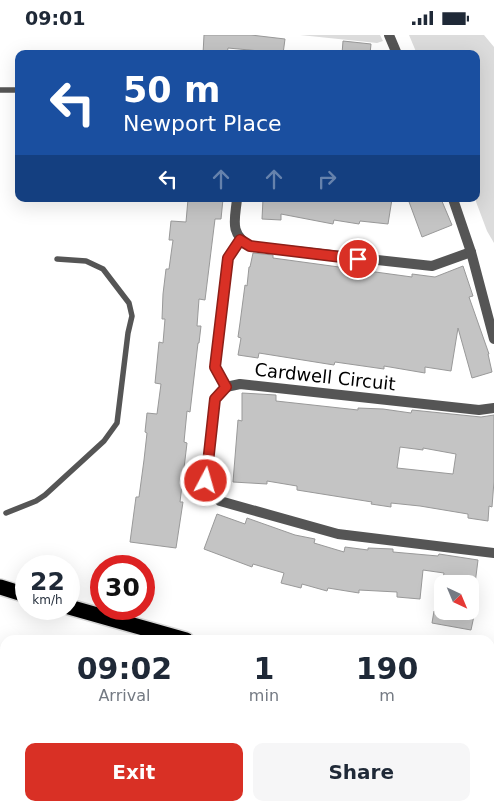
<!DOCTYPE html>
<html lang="en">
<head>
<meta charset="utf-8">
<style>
	body { margin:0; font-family:"DejaVu Sans",sans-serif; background:#f6f6f7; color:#1f2937; height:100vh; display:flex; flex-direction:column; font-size:19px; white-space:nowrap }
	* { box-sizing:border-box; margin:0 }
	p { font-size:16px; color:#747a83 }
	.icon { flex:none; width:28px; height:28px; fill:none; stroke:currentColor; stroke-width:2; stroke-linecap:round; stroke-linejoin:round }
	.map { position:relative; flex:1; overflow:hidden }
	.sheet { position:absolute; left:0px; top:600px; width:495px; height:176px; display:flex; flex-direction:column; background:#fff; border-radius:15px 15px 0 0; box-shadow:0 5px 20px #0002 }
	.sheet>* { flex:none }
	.top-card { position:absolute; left:15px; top:15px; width:465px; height:152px; border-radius:10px; box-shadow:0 5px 20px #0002; background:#1a4fa0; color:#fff; overflow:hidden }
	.needle { width:32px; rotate:136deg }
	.buttons { position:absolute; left:434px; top:540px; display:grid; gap:10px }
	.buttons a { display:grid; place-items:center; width:45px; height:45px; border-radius:10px; background:#fff; box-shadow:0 5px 20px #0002; font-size:25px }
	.speed { position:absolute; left:15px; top:520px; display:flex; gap:10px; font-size:25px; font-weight:700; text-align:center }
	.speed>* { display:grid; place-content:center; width:65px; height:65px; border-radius:50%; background:#fff; box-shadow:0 5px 20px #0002; line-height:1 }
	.speed small { font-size:12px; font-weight:400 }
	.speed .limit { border:8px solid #d22; background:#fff; color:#111 }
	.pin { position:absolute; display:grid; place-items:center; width:42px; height:42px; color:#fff; margin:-21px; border:2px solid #fff; border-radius:50%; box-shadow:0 1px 5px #0007 }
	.me { position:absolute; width:55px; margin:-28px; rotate:6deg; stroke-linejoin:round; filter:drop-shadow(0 0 4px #0008) }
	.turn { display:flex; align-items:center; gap:18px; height:105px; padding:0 25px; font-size:22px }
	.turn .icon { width:65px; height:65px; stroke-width:2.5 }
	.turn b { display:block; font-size:35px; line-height:42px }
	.lanes { display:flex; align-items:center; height:48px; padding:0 25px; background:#0003; justify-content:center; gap:25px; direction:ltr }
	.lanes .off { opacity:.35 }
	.eta { display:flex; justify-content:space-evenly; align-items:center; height:85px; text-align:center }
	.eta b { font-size:30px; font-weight:700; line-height:35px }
	.primary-button { display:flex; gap:10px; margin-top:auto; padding:10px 25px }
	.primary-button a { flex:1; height:58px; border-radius:10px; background:#d93025; color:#fff; font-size:20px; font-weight:700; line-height:58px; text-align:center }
	.primary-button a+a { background:#f6f6f7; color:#1f2937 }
	.status { display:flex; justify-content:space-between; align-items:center; height:35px; padding:0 25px; background:#fff; direction:ltr }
	.status svg { height:14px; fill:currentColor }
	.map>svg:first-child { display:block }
	.green { fill:#dcdcdc }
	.building { fill:#c4c4c4; stroke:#999; fill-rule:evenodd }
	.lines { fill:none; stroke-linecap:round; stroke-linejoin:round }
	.highway-casing { stroke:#dbdbdb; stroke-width:18 }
	.lane { stroke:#555; stroke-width:5.5 }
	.street { stroke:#555; stroke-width:10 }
	.highway { stroke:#000; stroke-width:15 }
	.route-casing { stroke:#8d1f18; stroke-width:12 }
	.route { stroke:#d93025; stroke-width:9 }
	.labels { text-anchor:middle; stroke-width:4; stroke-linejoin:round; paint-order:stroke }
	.street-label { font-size:18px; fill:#000; stroke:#fff }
</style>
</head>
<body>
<div class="status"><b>09:01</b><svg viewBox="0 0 49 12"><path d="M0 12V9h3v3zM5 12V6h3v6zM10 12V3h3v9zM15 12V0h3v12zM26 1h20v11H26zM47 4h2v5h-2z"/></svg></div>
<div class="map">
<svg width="494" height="776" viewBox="0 0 494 776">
	<rect width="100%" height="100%" fill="#fff"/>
	<!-- green -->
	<g class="green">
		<path d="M300 0H380L383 6 377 8Z"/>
		<path d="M409 0H484L494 12V208L487 196 475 164H476V19H417Z"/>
	</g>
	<!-- building -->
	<g class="building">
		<path d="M204 0H251L285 4 283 19H260V16L228 13 227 19H203Z"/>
		<path d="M343 6 371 9 370 19H342Z"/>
		<path d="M188 164H223L221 184H215L205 265 199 264 197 291H201L199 308H198L190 377 187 376 184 407 187 408 180 467H183L176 513 130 507 136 462H139L144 425 147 398 145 397 147 378 157 379 161 349 155 348 159 307 163 308 165 284H162L163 259 166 234H169L173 205H169L171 186 186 187Z"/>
		<path d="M263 164H392L388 189 360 186 359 189 334 185 333 189 281 179V185L262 184Z"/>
		<path d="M408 164H441L452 190 422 202Z"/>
		<path d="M253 218 273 220V223L412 242V239L435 242 463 231 473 261 469 262 489 319H488L492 337 472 343 458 293 451 336 425 332V338L384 331V334L335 327 334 330 259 318 258 323 238 320 241 303 238 302 240 288 245 250 247 251 249 232H250Z"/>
		<path d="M242 358 276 360V366L358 375V373L383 374 411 378 412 375 481 382 494 380V446L492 472 489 471 488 486 468 483V479L420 471 391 468V472L371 469 372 467 297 455V451L267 446V449L233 447 238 385 242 386ZM400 412 423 415V413L456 419 453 439 397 433Z"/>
		<path d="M217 479 245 489 247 483 295 500 315 504 314 508 344 517 345 512 368 515V513L393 514V517L438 521 439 519 478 525 475 549H442L444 538 423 535 420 564 397 562V557L359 555V558L328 553 327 556 302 549 301 553 281 548 284 538 253 529 252 532 204 514Z"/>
		<path d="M434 576H475L471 595 432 588Z"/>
	</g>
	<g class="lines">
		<!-- highway casing -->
		<g class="highway-casing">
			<g id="highway">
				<path d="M0 552 26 560"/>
				<path d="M69 572 186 605"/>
				<path d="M490 690 494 691"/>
				<path d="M490 704 494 705"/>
			</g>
		</g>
		<!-- lane -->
		<g class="lane">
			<path d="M0 55H19"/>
			<path d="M6 478 36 466 45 460 104 406 117 388 128 298 132 281 129 268 103 234 86 226 57 224"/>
		</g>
		<!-- street -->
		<g class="street">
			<path d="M389 0 397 19"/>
			<path d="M237 164C235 185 229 198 250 211L432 231 471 217"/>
			<path d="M453 164 471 217 494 304"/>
			<path d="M226 352 215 332 228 223 240 205"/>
			<path d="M494 373 479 375 240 349 226 352 215 364 206 446 212 459 220 466 338 499 494 518"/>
			<path d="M490 655 494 625"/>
			<path d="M490 769 494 770"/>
			<path d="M129 776 130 771"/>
		</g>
		<!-- highway -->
		<use href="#highway" class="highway"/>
	</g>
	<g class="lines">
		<!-- route casing -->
		<g class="route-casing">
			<path id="route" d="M206 446 215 364 226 352 215 332 228 223 240 205 250 211 358 224"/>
		</g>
		<!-- route -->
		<use href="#route" class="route"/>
	</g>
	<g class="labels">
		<!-- street labels -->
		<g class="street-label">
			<text transform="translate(325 342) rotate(6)" y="6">Cardwell Circuit</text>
		</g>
	</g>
</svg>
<div class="buttons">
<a><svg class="needle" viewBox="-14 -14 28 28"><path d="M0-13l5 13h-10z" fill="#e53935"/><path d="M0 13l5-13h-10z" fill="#747a83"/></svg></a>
</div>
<div class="speed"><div>22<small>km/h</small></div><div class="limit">30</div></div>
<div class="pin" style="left:358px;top:224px;background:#d93025"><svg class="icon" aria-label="arrive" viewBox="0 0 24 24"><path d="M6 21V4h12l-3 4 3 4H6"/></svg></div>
<svg class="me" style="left:206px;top:446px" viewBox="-20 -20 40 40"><circle r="17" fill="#d93025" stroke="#fff" stroke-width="3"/><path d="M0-11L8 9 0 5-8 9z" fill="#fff"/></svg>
<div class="top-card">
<div class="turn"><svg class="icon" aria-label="left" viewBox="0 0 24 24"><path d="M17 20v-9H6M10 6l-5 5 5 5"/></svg><div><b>50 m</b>Newport Place</div></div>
<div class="lanes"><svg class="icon" aria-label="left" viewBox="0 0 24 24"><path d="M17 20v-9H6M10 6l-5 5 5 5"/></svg><svg class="icon off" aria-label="ahead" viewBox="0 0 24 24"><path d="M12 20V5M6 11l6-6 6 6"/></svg><svg class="icon off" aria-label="ahead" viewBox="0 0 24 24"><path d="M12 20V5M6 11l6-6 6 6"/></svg><svg class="icon off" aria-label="right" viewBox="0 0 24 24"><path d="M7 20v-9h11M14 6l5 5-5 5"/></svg></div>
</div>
<section class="sheet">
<div class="eta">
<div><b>09:02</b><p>Arrival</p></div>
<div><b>1</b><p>min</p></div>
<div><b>190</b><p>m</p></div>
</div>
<div class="primary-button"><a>Exit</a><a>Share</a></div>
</section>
</div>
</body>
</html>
